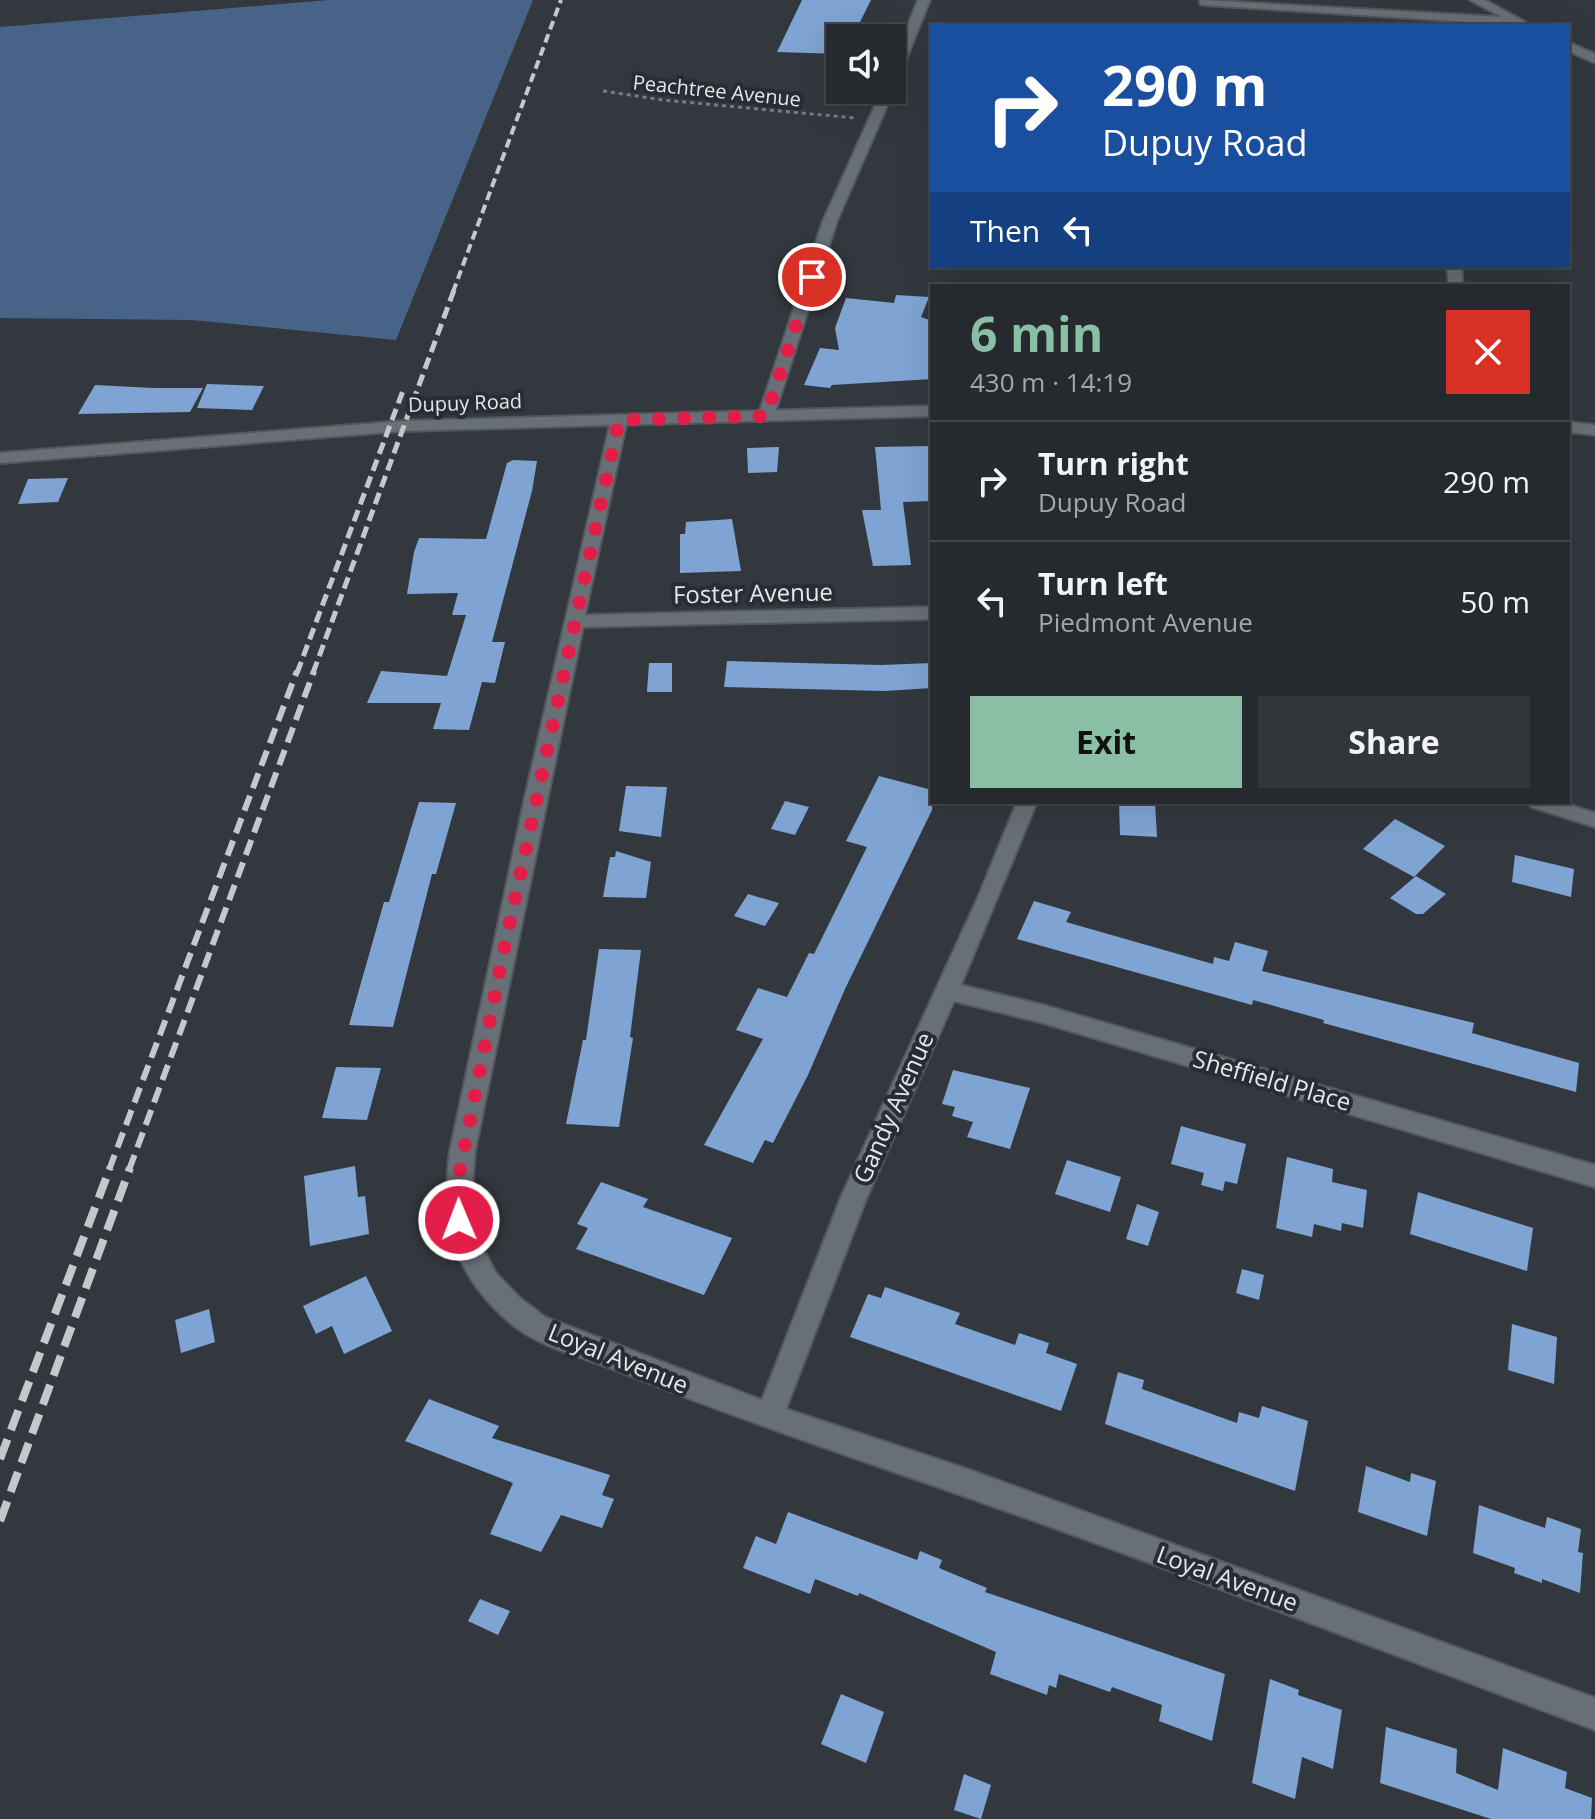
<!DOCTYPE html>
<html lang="en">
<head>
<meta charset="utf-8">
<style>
	body { margin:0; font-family:"Open Sans",sans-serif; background:#32363a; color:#f1f3f6; height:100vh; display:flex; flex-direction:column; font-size:30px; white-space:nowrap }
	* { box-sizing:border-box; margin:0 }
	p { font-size:26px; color:#a4a7aa }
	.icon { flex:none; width:44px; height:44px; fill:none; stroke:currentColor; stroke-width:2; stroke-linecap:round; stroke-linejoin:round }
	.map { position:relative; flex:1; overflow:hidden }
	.details { position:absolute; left:930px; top:284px; width:640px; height:520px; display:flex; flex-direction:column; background:#262a2e; border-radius:0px; box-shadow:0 8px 32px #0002,0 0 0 2px #42464a }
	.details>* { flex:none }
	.hud { position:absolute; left:930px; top:24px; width:640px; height:244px; border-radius:0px; box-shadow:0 8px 32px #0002,0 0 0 2px #42464a; background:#1a4fa0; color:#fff; overflow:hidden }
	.tools { position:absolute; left:826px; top:24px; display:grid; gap:16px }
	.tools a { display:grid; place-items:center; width:80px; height:80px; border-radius:0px; background:#262a2e; box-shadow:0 8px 32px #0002,0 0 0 2px #42464a; font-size:40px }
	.pin { position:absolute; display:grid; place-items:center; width:68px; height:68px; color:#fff; margin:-34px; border:4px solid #fff; border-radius:50%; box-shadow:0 2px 8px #0007 }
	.me { position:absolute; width:88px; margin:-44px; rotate:359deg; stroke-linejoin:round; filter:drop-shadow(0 0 6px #0008) }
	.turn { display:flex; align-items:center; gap:28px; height:168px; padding:0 40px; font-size:36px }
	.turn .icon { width:104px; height:104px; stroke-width:2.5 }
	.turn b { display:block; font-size:56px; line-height:68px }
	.then { display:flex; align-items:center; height:76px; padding:0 40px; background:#0003; gap:16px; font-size:30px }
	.round { display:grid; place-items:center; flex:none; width:84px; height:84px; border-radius:0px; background:#32363a }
	.overview { display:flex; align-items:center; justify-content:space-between; height:136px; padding:0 40px }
	h1 { font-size:48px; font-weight:700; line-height:60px; color:#8abfa5 }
	.primary-button { display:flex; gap:16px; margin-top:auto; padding:16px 40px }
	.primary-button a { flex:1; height:92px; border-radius:0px; background:#8abfa5; color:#111; font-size:32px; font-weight:700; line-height:92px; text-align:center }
	.primary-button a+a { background:#32363a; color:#f1f3f6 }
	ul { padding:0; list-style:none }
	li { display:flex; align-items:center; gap:24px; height:120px; padding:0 40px; border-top:2px solid #42464a }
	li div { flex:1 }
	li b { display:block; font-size:30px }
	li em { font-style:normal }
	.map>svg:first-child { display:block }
	.green { fill:#476488 }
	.building { fill:#7fa4d3 }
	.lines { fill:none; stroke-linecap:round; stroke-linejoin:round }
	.minor-casing { stroke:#52575c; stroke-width:4 }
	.tertiary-casing { stroke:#52575c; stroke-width:4 }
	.path { stroke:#797d83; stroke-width:3; stroke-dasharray:4 4; stroke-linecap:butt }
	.minor { fill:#696f76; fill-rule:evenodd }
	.tertiary { fill:#696f76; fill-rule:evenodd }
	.rail-far3 { stroke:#c4c8cc; stroke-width:4; stroke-dasharray:9 5; stroke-linecap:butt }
	.rail-far2 { stroke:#c4c8cc; stroke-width:5; stroke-dasharray:12 6; stroke-linecap:butt }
	.rail-far1 { stroke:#c4c8cc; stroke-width:6; stroke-dasharray:16 8; stroke-linecap:butt }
	.rail { stroke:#c4c8cc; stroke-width:8; stroke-dasharray:21 10; stroke-linecap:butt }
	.route { stroke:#e11d48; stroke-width:14; stroke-dasharray:0 25.2 }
	.labels { text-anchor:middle; stroke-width:8; stroke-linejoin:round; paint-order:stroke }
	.far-street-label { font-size:20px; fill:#e3e6ea; stroke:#292d33 }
	.street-label { font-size:24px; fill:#e3e6ea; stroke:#292d33 }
</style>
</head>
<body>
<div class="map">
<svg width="1595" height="1819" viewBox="0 0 1595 1819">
	<rect width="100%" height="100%" fill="#33383e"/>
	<!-- green -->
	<path class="green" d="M329 0H533L396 340 192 320 0 318V27Z"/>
	<!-- building -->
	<g class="building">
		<path d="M802 0H871L852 38H840V54L777 52Z"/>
		<path d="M896 295 929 297 921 317 932 321V379L832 385 830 388 804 385 820 348 839 350 835 328 846 298 894 303Z"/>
		<path d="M207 384 264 386 252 410 197 408Z"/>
		<path d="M95 385 153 388H203L190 412 78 414Z"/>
		<path d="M932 446V501L903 502 911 565 873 566 862 510H881L875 447Z"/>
		<path d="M779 447 777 472 748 473 747 448Z"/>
		<path d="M513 460 537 461 532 491 492 642H505L495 683 482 682 469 730 433 729 441 703H367L381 671 447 676 466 615H452L458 593 407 594 414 552 419 538 486 539 507 463Z"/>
		<path d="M68 478 58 502 18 504 28 479Z"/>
		<path d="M732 519 741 571 680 573V534H685L686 522Z"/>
		<path d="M727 661 881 665 932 663V688L884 691 724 687Z"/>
		<path d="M649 663H672V692H647Z"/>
		<path d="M879 776 932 790V810L845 989 808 1075 773 1143 765 1140 753 1163 704 1145 763 1039 736 1030 758 988 787 997 809 953 814 954 867 847 846 841Z"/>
		<path d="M626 786 667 787 661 837 619 831Z"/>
		<path d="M785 801 809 807 795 835 771 829Z"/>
		<path d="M419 802 456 803 436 874H432L393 1027 349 1025 384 902H389Z"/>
		<path d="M1119 802H1155L1157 837 1120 835Z"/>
		<path d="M1395 819 1445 846 1414 877 1363 849Z"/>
		<path d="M616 851 651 862 646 898 603 897 610 857H615Z"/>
		<path d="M1515 855 1574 869 1571 897 1512 882Z"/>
		<path d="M1416 876 1446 894 1423 914H1416L1390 898Z"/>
		<path d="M748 894 779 903 765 926 734 916Z"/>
		<path d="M1034 901 1071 912 1066 922 1213 964 1214 957 1229 961 1235 942 1268 951 1262 971 1474 1023 1472 1033 1579 1063 1576 1092 1323 1023 1324 1020 1253 1000 1252 1005 1017 939Z"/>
		<path d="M599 949 641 950 630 1037 633 1038 619 1127 566 1124 583 1040H586Z"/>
		<path d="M336 1067 381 1068 367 1120 322 1118Z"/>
		<path d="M953 1070 1030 1088 1010 1149 967 1137 973 1122 952 1116 955 1107 942 1104Z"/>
		<path d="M1181 1126 1246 1144 1237 1184 1225 1181 1223 1191 1201 1185 1204 1173 1171 1164Z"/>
		<path d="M1287 1157 1333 1169 1332 1182 1367 1190 1363 1228 1342 1223 1341 1231 1314 1224 1312 1237 1276 1228Z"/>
		<path d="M1067 1160 1121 1177 1110 1212 1055 1194Z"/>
		<path d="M355 1166 358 1197 365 1196 369 1234 310 1246 304 1176Z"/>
		<path d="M601 1182 648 1199 643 1207 732 1238 704 1295 576 1249 588 1228 577 1224Z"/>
		<path d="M1418 1192 1533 1228 1527 1271 1410 1234Z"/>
		<path d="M1137 1204 1159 1212 1148 1246 1126 1239Z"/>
		<path d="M1242 1269 1264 1275 1259 1300 1236 1293Z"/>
		<path d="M366 1276 392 1331 344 1354 332 1326 316 1334 303 1306Z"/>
		<path d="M885 1287 960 1313 955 1324 1015 1345 1019 1333 1049 1343 1046 1353 1077 1364 1061 1411 850 1337 868 1294 881 1298Z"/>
		<path d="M209 1309 215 1342 181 1353 175 1320Z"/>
		<path d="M1512 1324 1557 1337 1554 1384 1508 1370Z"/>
		<path d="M1118 1372 1144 1380 1142 1389 1237 1423 1239 1412 1259 1418 1262 1406 1308 1421 1295 1491 1105 1424Z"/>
		<path d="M429 1399 499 1426 492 1438 610 1475 602 1495 614 1499 602 1528 561 1515 541 1552 490 1534 513 1483 405 1441Z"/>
		<path d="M1366 1466 1410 1482 1411 1473 1436 1481 1427 1536 1358 1512Z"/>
		<path d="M1479 1505 1545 1528 1547 1517 1581 1529 1578 1552 1583 1553 1580 1593 1542 1579V1583L1514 1573 1515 1568 1473 1553Z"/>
		<path d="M788 1512 917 1560 920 1551 942 1560 939 1568 987 1588 985 1592 1225 1674 1212 1741 1159 1721 1162 1705 1112 1687 1110 1692 1059 1674 1056 1688 1049 1685 1047 1695 990 1674 996 1652 859 1593 858 1596 815 1579 810 1594 743 1568 756 1536 776 1544Z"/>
		<path d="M480 1599 510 1611 498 1635 468 1621Z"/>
		<path d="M1270 1679 1299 1690 1298 1695 1342 1710 1333 1769 1302 1757 1295 1799 1252 1783Z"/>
		<path d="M841 1694 884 1712 866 1763 821 1744Z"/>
		<path d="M1386 1727 1457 1749 1456 1773 1498 1790 1503 1748 1567 1772 1565 1788 1592 1798 1591 1819H1491L1380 1783Z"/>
		<path d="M964 1774 991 1785 981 1819 954 1810Z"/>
	</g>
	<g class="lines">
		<!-- minor casing -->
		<g class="minor-casing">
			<g id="minor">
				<path d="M918 0H930L898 80 892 84V65Z"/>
				<path d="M1200 0 1502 17 1470 0H1485L1525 22 1519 25 1204 5 1200 4Z"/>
				<path d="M1568 42 1595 54V63L1568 51Z"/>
				<path d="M892 87 894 90 837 221 774 416 766 421 760 419 758 416 823 221 882 90H892Z"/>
				<path d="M1447 266H1461L1463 286H1449Z"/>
				<path d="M619 415 627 420 585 615 932 607V619L583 627 475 1151 471 1201 477 1238 496 1273 519 1297 545 1317 762 1400 841 1197 979 895 1017 802H1037L961 985 1043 1005 1595 1165V1187L1043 1023 954 1001 867 1197 786 1409 967 1469 1595 1698V1730C1366 1645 1137 1555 906 1476 807 1442 710 1408 613 1369 581 1357 541 1347 514 1326 454 1277 440 1225 450 1151L525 797 611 420Z"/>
				<path d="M1528 802H1561L1595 813V827L1531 807Z"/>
			</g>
		</g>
		<!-- tertiary casing -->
		<g class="tertiary-casing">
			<g id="tertiary">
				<path d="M932 406V416L403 431 0 463V453L403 421Z"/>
				<path d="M1568 422 1595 425V435L1568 432Z"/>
			</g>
		</g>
		<!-- path -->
		<path class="path" d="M603 91 663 100 855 118"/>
		<!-- minor -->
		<use href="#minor" class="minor"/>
		<!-- tertiary -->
		<use href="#tertiary" class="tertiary"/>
		<!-- rail-far3 -->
		<path class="rail-far3" d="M453 292 561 0"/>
		<!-- rail-far2 -->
		<g class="rail-far2">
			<path d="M297 673 404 388"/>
			<path d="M313 673 454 290"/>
		</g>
		<!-- rail-far1 -->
		<g class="rail-far1">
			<path d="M109 1170 297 671"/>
			<path d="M129 1170 314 671"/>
		</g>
		<!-- rail -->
		<g class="rail">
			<path d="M0 1459 110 1168"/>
			<path d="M0 1521 130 1168"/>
		</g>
	</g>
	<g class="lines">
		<!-- route -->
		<path class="route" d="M459 1220 458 1180 503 954 619 420 766 416 812 277"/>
	</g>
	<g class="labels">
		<!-- far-street labels -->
		<g class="far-street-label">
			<text transform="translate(717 91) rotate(6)" y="7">Peachtree Avenue</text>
			<text transform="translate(465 403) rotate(-2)" y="7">Dupuy Road</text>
		</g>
		<!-- street labels -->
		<g class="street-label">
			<text transform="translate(753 594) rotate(-1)" y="8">Foster Avenue</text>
			<text transform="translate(1272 1081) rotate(16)" y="8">Sheffield Place</text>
			<text transform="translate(894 1108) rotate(-66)" y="8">Gandy Avenue</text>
			<text transform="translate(618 1359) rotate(22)" y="8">Loyal Avenue</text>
			<text transform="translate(1227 1579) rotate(20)" y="8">Loyal Avenue</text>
		</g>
	</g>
</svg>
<div class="tools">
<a><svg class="icon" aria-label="sound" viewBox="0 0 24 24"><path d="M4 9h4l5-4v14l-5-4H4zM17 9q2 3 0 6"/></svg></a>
</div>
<div class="pin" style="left:812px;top:277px;background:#d93025"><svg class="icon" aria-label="arrive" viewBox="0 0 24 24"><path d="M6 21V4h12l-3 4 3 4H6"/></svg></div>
<svg class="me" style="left:459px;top:1220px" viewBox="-20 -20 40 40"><circle r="17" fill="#e11d48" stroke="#fff" stroke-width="3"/><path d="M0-11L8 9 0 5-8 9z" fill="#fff"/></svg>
<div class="hud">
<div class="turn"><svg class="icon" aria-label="right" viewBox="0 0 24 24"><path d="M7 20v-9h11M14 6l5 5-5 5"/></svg><div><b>290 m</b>Dupuy Road</div></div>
<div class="then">Then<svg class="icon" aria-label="left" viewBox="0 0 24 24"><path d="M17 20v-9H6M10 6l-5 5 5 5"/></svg></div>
</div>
<section class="details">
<div class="overview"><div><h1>6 min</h1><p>430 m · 14:19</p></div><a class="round" style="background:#d93025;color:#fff"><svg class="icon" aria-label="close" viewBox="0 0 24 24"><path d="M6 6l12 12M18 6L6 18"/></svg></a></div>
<ul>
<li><svg class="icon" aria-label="right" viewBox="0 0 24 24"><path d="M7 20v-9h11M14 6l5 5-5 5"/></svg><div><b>Turn right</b><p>Dupuy Road</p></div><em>290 m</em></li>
<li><svg class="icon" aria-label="left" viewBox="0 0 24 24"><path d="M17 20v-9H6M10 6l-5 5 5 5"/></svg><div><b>Turn left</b><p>Piedmont Avenue</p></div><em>50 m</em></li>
</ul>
<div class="primary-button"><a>Exit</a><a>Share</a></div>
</section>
</div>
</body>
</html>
